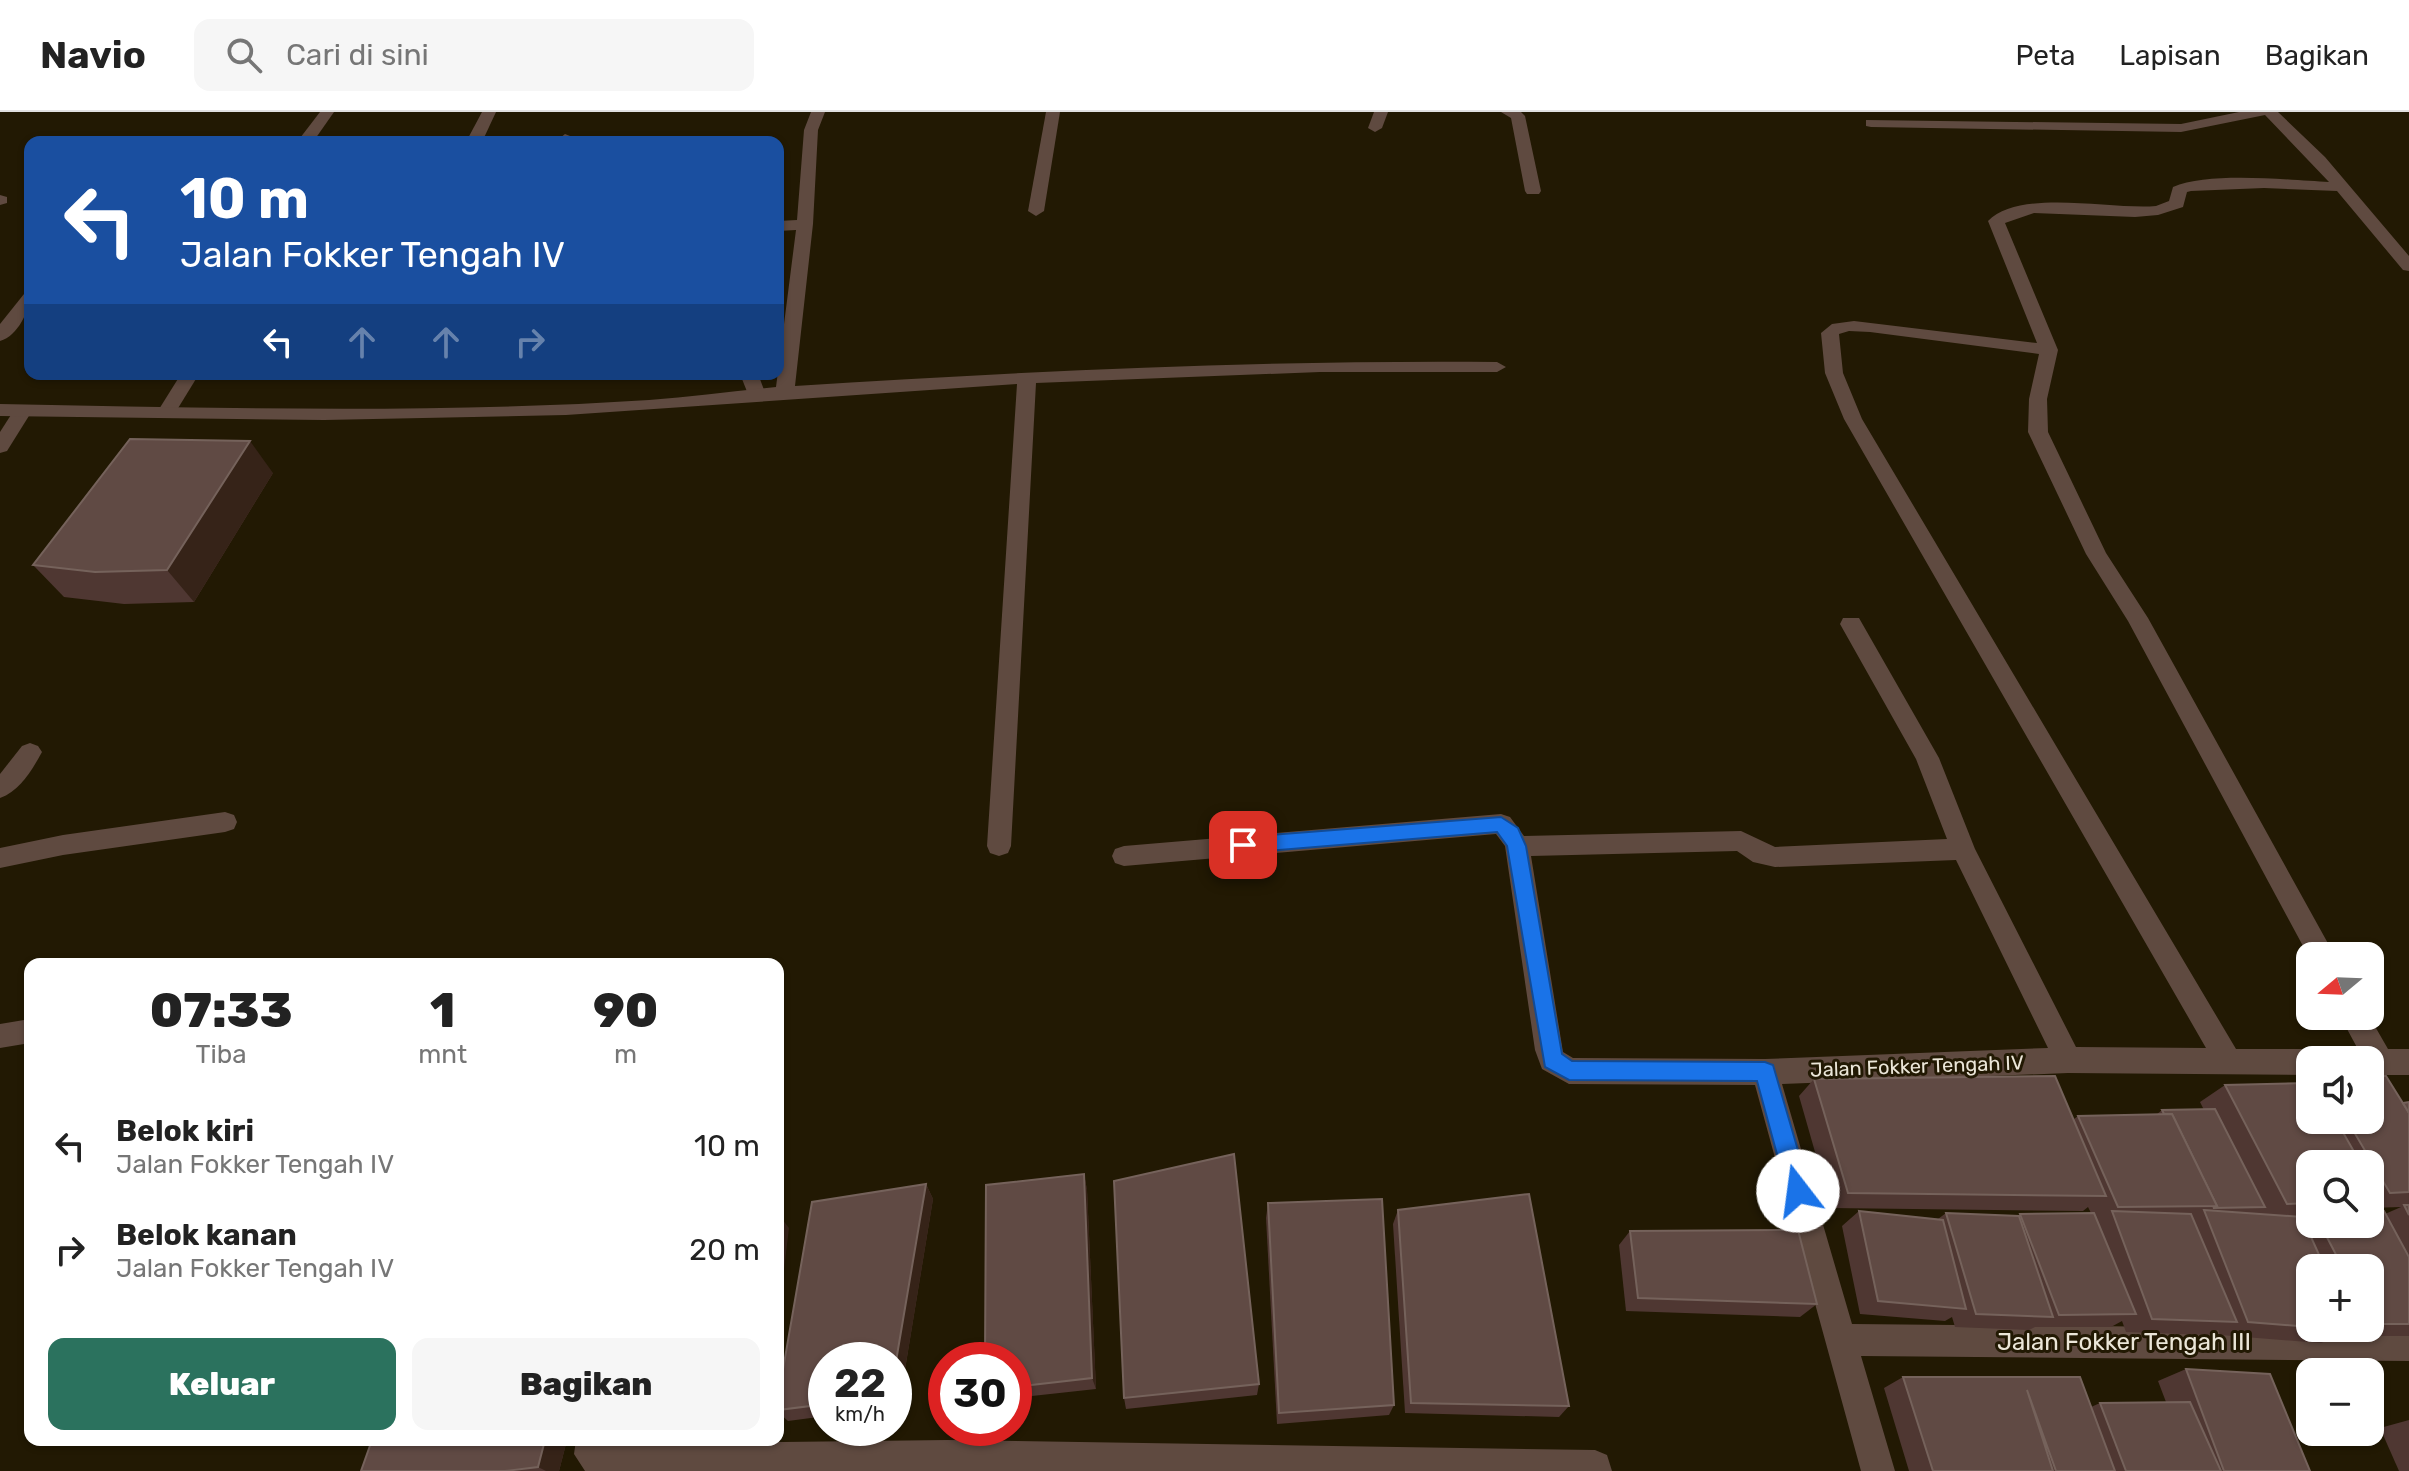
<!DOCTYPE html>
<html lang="id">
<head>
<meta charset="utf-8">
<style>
	body { margin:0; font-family:Rubik,sans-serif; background:#f6f6f6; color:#222; height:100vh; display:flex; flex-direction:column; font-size:30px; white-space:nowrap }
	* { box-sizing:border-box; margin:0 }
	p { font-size:26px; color:#767676 }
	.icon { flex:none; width:44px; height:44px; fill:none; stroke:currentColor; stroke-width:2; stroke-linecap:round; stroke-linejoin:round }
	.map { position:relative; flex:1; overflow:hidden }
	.sheet { position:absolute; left:24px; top:846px; width:760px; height:488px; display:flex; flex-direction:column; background:#fff; border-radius:16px; box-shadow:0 2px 6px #0004 }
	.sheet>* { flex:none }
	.hud { position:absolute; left:24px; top:24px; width:760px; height:244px; border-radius:16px; box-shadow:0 2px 6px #0004; background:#1a4fa0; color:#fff; overflow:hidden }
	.needle { width:52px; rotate:251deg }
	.controls { position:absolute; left:2296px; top:830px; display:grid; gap:16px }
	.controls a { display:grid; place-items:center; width:88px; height:88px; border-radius:16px; background:#fff; box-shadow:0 2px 6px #0004; font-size:40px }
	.speed { position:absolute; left:808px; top:1230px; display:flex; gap:16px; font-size:40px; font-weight:700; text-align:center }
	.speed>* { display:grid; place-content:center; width:104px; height:104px; border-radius:50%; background:#fff; box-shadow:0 2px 6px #0004; line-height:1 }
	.speed small { font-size:20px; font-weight:400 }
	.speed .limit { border:12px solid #d22; background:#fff; color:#111 }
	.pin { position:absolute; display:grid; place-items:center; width:68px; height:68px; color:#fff; margin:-34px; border-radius:16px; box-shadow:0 4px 12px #0006 }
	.me { position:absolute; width:88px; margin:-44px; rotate:345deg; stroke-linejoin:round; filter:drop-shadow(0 0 6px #0008) }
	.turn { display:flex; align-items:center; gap:28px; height:168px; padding:0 24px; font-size:36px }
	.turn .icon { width:104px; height:104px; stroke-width:2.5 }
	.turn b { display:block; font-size:56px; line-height:68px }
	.lanes { display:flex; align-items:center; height:76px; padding:0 24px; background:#0003; justify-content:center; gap:40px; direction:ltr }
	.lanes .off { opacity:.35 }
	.eta { display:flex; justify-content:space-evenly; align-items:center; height:136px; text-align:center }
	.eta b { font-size:48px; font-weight:800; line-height:56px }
	.primary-button { display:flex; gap:16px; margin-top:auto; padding:16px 24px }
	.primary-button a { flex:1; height:92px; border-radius:16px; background:#2b725e; color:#fff; font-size:32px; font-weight:800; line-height:92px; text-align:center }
	.primary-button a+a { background:#f6f6f6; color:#222 }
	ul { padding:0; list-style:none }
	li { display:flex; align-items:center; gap:24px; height:104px; padding:0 24px }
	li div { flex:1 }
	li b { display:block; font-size:30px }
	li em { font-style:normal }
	header { display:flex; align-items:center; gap:48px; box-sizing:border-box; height:112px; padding:0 40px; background:#fff; border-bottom:2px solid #e0e0e0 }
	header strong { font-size:38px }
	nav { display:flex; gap:44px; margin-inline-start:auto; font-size:28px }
	.search { width:560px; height:72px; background:#f6f6f6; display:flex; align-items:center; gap:20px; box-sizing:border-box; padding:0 28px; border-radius:16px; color:#767676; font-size:30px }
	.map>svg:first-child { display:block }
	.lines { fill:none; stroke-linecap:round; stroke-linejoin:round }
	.service { fill:#5f4a40; fill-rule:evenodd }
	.minor { fill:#5f4a40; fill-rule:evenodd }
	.wall { fill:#4f3732; fill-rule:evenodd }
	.shaded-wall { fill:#362318 }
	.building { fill:#604a44; stroke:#75625b; stroke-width:2 }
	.route { fill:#1a73e8; stroke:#114b97; stroke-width:2 }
	.labels { text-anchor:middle; stroke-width:6; stroke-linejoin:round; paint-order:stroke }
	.street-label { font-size:20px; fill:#ebe6d8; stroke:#221903 }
	.near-street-label { font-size:24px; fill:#ebe6d8; stroke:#221903 }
</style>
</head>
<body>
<header>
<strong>Navio</strong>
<div class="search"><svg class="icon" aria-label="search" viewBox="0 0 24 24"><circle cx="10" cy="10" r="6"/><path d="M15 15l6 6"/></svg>Cari di sini</div>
<nav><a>Peta</a><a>Lapisan</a><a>Bagikan</a></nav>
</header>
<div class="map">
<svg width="2409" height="1359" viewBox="0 0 2409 1359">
	<rect width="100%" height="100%" fill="#221903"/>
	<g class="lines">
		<!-- service -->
		<g class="service">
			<path d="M0 83 7 85V91L0 93Z"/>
			<path d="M181 262H199L172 306H158L156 302Z"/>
			<path d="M740 262H758L766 283 764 287H750Z"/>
			<path d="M23 293 32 299 7 339 0 341V320L16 295Z"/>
			<path d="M30 631 38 634 42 640C32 658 20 679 0 686V662L22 634Z"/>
			<path d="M225 700 234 703 237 710 234 717 225 720 63 743 0 756V736L63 723Z"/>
		</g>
		<!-- minor -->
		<g class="minor">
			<path d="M320 0H334L313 30H297Z"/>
			<path d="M482 0H496L482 30H466Z"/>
			<path d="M811 0H825L818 18 813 112 795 274C1029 259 1262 248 1497 250L1506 255 1497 260H1320L1036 271 1011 734 1008 741 999 744 990 741 987 734 1017 272 566 303 324 308 0 304V292C216 296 434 302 649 288 692 285 734 279 776 275L796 118 778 119V109L797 108 804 18Z"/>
			<path d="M1046 0H1060L1044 99 1036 104 1028 99Z"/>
			<path d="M1374 0H1388L1382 16 1375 20 1368 16Z"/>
			<path d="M1501 0H1521L1525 4 1541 79 1539 82H1527L1525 79 1511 6Z"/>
			<path d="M2239 0H2278L2325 45 2409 144V159L2403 158 2337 79 2264 76 2191 79 2187 80 2183 95 2158 103 2135 105 2034 101 2005 111 2058 238 2047 287 2048 320 2106 441 2148 506 2335 844H2310V847L2128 509 2086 442 2028 320 2029 287 2039 242 1870 220 1849 219 1839 222 1843 261 1862 307 2236 937H2310L2320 941 2323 948H2310V963L2068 961 1782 972 1852 1212 2409 1217V1249L1861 1244 1895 1359H1861L1755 973 1569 972 1542 957 1535 938 1505 734 1496 722 1124 754 1115 751 1112 744 1115 737 1124 734 1501 702 1510 705 1524 724 1741 719 1775 735 1947 727 1916 647 1840 512 1843 506H1859L1939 646 1975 737 2076 935 2206 936 1844 307 1825 261 1821 221 1832 212 1854 209 2037 231 1988 109C2020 76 2112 98 2156 94L2169 89 2173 75C2209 59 2289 68 2329 70L2265 3 2181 20 1871 15 1866 14V8L2181 12ZM1737 739 1753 750 1775 755 1956 748 2048 936 1765 947 1573 946 1563 940 1531 744Z"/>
			<path d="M565 22 570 24 571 30H555Z"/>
			<path d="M30 181C30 198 18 224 0 229V212L24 182Z"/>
			<path d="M2340 904H2369L2388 937H2409V963H2370V948H2357L2360 941Z"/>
			<path d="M30 907V931L0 936V912Z"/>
			<path d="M576 1328H608V1332L948 1328 1595 1338 1607 1343 1612 1359H585L574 1342Z"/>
		</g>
	</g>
	<!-- wall -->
	<g class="wall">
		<path d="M273 361 194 490 124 492 64 485 33 453Z"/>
		<path d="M1814 967 2074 1007 2078 1004 2156 1003 2162 998H2204L2200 990 2225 973 2310 1008H2370L2403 991 2409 990V1224H2339L2321 1231 2220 1223 2218 1218 2208 1223 2126 1220 2122 1209 2111 1215H2035L2029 1218 1955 1215 1952 1205 1945 1209 1860 1202 1842 1114 1859 1099 1938 1107 1946 1101 2018 1104 2020 1102 2091 1101 2088 1095 2083 1099 1831 1096 1799 984ZM2310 1052H2370V1096L2401 1095 2385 1102 2370 1112H2310ZM2310 1156H2370V1216H2310Z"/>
		<path d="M1084 1062 1087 1078 1096 1277 1014 1286V1248Z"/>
		<path d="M926 1072 933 1087 899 1294 894 1295V1248H826V1304L788 1309 778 1300V1286Z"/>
		<path d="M1268 1091 1394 1293 1389 1303 1277 1312 1266 1106Z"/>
		<path d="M1398 1098 1569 1294 1559 1305 1405 1301 1393 1112Z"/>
		<path d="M1630 1119 1817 1192 1800 1205 1626 1199 1619 1133Z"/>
		<path d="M2186 1257 2310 1359H1909L1884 1276 1903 1265 2091 1295 2100 1291 2166 1290 2158 1269Z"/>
		<path d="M1259 1272 1257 1283 1126 1297 1124 1286Z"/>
		<path d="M2409 1308V1359H2399L2380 1316Z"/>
		<path d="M372 1328H567L559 1359H361Z"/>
	</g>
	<!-- shaded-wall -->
	<g class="shaded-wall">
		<path d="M250 329 273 361 194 490 167 458Z"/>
		<path d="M1084 1062 1087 1078 1096 1277 1092 1266Z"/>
		<path d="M926 1072 933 1087 899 1294 894 1288V1261Z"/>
		<path d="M778 1102 789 1116 778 1207Z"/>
		<path d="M545 1328H567L559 1359H546L538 1355Z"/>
	</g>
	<!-- building -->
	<g class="building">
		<path d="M130 327 250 329 167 458 95 460 33 453Z"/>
		<path d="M2055 964 2106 1084 1848 1081 1814 967Z"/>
		<path d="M2370 964H2386L2409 1001V1080L2390 1081 2347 1008H2370Z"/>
		<path d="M2310 971V1008H2336L2361 1052H2310V1091L2287 1092 2225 973Z"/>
		<path d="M2409 990V1001L2403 991Z"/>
		<path d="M2215 997 2265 1095 2213 1096 2217 1094 2172 1002H2164L2162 998Z"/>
		<path d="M2172 1002 2217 1094 2118 1095 2078 1004Z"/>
		<path d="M1234 1042 1259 1272 1124 1286 1114 1069Z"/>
		<path d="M1084 1062 1092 1266 1014 1275V1248H985L986 1073Z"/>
		<path d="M2370 1068 2382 1090H2370Z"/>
		<path d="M926 1072 894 1261V1248H826V1292L778 1298V1286L812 1090Z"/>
		<path d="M1529 1082 1569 1294 1411 1291 1398 1098Z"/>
		<path d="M1382 1087 1394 1293 1279 1301 1268 1091Z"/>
		<path d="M2404 1093H2409V1103Z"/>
		<path d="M2204 1098 2302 1105 2325 1156H2310V1215L2248 1210Z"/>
		<path d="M1859 1099 1943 1108 1966 1197 1878 1189Z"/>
		<path d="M2112 1099 2191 1102 2237 1210 2152 1207Z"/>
		<path d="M2370 1099H2384L2409 1145V1212H2372L2370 1208V1156H2343L2320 1112H2370Z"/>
		<path d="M1946 1101 2019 1104 2053 1205 1976 1202Z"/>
		<path d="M2094 1101 2136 1202 2059 1203 2020 1102Z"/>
		<path d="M1798 1118 1817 1192 1638 1186 1630 1119Z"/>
		<path d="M2321 1216H2351L2352 1219Z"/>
		<path d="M2186 1257 2270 1262 2310 1359H2224Z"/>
		<path d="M1903 1265H2080L2115 1359H2056L2027 1278 2053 1359H1933Z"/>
		<path d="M2190 1290 2221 1359H2126L2100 1291Z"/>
		<path d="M372 1328H545L538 1355 505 1359H361Z"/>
	</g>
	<!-- route -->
	<path class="route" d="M1501 705 1518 716 1526 734 1562 942 1572 949 1765 950 1773 953 1810 1079 1806 1087 1798 1090 1790 1087 1787 1079 1757 969 1569 968 1545 955 1507 734 1497 720 1243 741 1237 739 1234 733 1237 728 1243 725Z"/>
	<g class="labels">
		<!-- street labels -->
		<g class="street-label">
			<text transform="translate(1917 954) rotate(-2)" y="7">Jalan Fokker Tengah IV</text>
		</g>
		<!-- near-street labels -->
		<g class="near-street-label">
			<text x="2124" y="1238">Jalan Fokker Tengah III</text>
		</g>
	</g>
</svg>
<div class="controls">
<a><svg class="needle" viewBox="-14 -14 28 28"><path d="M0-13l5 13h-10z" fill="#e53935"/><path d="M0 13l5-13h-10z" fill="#767676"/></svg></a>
<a><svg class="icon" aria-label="sound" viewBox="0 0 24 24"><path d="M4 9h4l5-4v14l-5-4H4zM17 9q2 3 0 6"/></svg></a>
<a><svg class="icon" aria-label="search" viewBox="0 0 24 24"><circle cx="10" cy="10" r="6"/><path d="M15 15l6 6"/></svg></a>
<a>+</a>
<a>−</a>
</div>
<div class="speed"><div>22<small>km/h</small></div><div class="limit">30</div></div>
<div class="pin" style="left:1243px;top:733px;background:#d93025"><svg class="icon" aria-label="arrive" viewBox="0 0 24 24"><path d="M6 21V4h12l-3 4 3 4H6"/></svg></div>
<svg class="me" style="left:1798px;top:1079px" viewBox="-20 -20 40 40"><circle r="19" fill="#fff"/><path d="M0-13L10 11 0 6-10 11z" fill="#1a73e8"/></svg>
<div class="hud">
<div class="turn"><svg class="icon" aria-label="left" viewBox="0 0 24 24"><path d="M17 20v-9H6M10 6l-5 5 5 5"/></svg><div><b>10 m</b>Jalan Fokker Tengah IV</div></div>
<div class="lanes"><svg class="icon" aria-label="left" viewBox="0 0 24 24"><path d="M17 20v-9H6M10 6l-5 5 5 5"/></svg><svg class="icon off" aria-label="ahead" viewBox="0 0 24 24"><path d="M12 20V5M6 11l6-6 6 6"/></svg><svg class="icon off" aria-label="ahead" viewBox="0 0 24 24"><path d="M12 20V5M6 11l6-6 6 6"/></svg><svg class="icon off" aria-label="right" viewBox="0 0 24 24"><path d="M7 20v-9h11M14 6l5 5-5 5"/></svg></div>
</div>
<section class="sheet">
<div class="eta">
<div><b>07:33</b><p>Tiba</p></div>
<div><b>1</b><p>mnt</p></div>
<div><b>90</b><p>m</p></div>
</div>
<ul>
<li><svg class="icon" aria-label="left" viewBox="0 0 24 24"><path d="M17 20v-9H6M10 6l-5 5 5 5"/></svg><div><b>Belok kiri</b><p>Jalan Fokker Tengah IV</p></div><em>10 m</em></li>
<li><svg class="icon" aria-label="right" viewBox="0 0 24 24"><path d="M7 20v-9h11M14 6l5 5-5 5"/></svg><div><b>Belok kanan</b><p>Jalan Fokker Tengah IV</p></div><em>20 m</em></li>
</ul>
<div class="primary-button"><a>Keluar</a><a>Bagikan</a></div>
</section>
</div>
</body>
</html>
